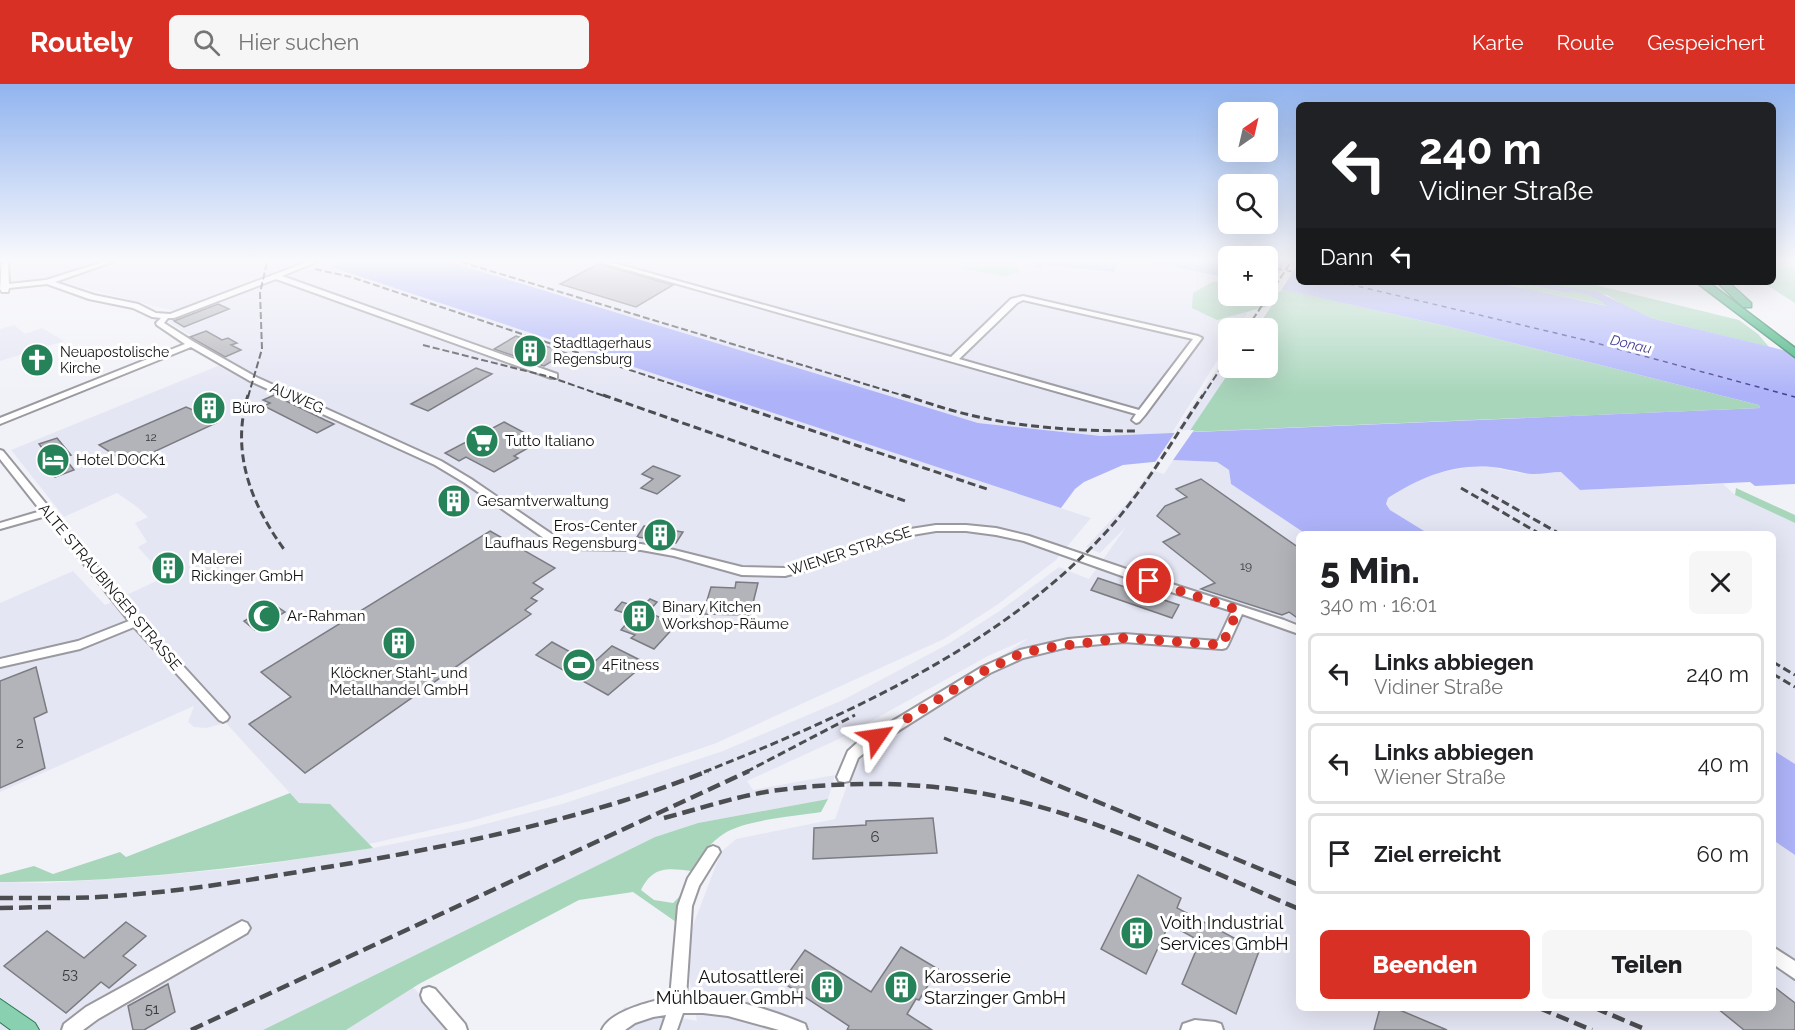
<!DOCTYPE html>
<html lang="de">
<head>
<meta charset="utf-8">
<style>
	body { margin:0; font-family:Raleway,sans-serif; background:#f6f6f6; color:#202124; height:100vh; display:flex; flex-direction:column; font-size:22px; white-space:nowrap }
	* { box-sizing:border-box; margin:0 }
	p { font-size:20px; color:#757577 }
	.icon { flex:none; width:33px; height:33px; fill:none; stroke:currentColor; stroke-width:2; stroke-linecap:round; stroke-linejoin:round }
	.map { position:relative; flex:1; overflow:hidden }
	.sheet { position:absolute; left:1296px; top:447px; width:480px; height:480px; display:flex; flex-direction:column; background:#fff; border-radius:9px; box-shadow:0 6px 24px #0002 }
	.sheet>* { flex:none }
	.guide { position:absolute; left:1296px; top:18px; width:480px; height:183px; border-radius:9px; box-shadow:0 6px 24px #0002; background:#202124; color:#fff; overflow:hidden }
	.needle { width:39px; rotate:34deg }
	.fabs { position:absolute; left:1218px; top:18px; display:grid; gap:12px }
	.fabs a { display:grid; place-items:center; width:60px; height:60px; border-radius:9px; background:#fff; box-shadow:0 6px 24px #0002; font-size:30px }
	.pin { position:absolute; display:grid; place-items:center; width:51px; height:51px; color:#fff; margin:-26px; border:3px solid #fff; border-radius:50%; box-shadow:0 2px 6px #0007 }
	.me { position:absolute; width:66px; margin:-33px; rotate:58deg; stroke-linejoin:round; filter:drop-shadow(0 0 4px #0008) }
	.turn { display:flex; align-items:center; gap:21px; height:126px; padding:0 24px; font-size:27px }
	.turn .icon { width:78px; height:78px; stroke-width:2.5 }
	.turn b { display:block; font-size:42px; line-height:51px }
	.then { display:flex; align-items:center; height:57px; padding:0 24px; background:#0003; gap:12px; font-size:22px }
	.round { display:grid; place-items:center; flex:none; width:63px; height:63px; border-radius:9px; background:#f6f6f6 }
	.head { display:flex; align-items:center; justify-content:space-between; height:102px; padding:0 24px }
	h1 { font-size:36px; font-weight:800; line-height:45px }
	.button { display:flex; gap:12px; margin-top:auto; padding:12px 24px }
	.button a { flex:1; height:69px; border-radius:9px; background:#d93025; color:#fff; font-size:24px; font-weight:800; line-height:69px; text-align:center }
	.button a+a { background:#f6f6f6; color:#202124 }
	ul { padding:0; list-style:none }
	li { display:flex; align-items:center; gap:18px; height:81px; margin:0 12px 9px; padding:0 12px; border:3px solid #e0e0e0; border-radius:9px }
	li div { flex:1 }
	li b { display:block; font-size:22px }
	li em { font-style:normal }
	header { display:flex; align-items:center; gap:36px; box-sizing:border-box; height:84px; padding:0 30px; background:#d93025; color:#fff }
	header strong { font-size:28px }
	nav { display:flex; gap:33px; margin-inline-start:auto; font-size:21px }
	.search { width:420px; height:54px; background:#f6f6f6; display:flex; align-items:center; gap:15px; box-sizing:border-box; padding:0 21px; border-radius:9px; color:#757577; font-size:22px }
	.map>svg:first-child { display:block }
	.built { fill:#e5e6f4 }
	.green { fill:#a8d6bb }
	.water { fill:#aeb3f9 }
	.pier { fill:#f1f2f8 }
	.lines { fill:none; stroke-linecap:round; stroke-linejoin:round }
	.ferry { stroke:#444192; stroke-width:1.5; stroke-dasharray:5 4.5; stroke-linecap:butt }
	.building { fill:#b3b4ba; stroke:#7b7c82; stroke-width:1.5 }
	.minor-casing { stroke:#99999f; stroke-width:4 }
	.major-casing { stroke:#2a7955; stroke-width:2 }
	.highway-casing { stroke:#2a7955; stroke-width:3 }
	.minor { fill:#fff; fill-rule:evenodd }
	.major { fill:#88d0af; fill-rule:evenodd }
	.highway { fill:#38b179; fill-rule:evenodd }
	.rail-far2 { stroke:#4c4d50; stroke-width:2; stroke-dasharray:7 3; stroke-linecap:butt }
	.rail-far1 { stroke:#4c4d50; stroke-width:3; stroke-dasharray:8 4; stroke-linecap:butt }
	.rail { stroke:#4c4d50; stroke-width:4.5; stroke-dasharray:13 6; stroke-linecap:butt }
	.route { stroke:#d93025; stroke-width:10; stroke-dasharray:0 18 }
	.labels { text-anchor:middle; stroke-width:6; stroke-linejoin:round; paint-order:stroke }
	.number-label { font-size:12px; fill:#3a3a3d }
	.far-poi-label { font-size:14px; fill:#111113; stroke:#fff; text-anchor:start }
	.far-water-label { font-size:14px; font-style:italic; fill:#444192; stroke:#fff }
	.street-label { font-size:15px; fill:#111113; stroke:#fff }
	.poi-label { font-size:15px; fill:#111113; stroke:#fff; text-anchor:start }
	.near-number-label { font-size:15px; fill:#3a3a3d }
	.near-poi-label { font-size:18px; fill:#111113; stroke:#fff; text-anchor:start }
</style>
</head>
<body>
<header>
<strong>Routely</strong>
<div class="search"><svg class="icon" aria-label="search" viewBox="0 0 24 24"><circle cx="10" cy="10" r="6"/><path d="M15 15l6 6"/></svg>Hier suchen</div>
<nav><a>Karte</a><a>Route</a><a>Gespeichert</a></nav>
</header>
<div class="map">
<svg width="1795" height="946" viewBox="0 0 1795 946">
	<rect width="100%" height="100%" fill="#f1f2f8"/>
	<!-- built -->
	<g class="built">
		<path d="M11 178H344L332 183 1091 434 1056 476 997 521 944 555 714 660 562 711 471 737 369 760 330 721 299 719 226 639 206 644 194 643 188 638 194 622 0 708V519L73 487 105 521 165 493 138 463 147 458 135 439 148 433 137 423 117 409 64 433 11 366 230 277 169 238 174 227 46 194 11 198Z"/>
		<path d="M452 178H1035L1102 188H1113L1119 178H1147L1228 194V212H1258L1238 244H1228V259L1172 349 1101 352 978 339Z"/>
		<path d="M14 241 25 250 42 244 64 257 0 277V245Z"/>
		<path d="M1228 268V284H1232L1196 338 1190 346 1176 347Z"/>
		<path d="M1173 376 1217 378 1229 386 1231 400 1306 450H1299V924H1773V756L1795 771V946H603L625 923 697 937 690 899V849L721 768 736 755 835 735 860 665 1029 554 988 572 839 655 747 697 753 706 835 691 828 715 698 739 655 753 263 946H0V798L46 799 141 793 239 784 373 764 466 745 562 720 723 667 843 616 948 560 998 528 1059 483 1089 495 1126 443 1100 469 1086 463 1127 419 1151 386 1164 390Z"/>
		<path d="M1468 383H1491L1525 390 1561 388 1580 406 1723 400 1735 411 1795 439V680L1773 666V450H1429L1390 426 1386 420 1388 414 1415 397 1433 390Z"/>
		<path d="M413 903 453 946H346Z"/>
	</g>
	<!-- green -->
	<g class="green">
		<path d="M958 178H1014L1020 188 1004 192 963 185Z"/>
		<path d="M1773 178H1795V219L1762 198H1773Z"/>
		<path d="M1228 196V212H1268V204L1282 205 1450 243 1759 321 1760 324 1189 348 1232 284H1268V244H1257L1272 221 1217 236 1192 224 1193 209 1212 198Z"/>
		<path d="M1495 198H1514L1566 209C1577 203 1598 215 1608 222Z"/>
		<path d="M1530 198H1583L1739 236 1758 250 1769 263 1651 234 1631 226 1607 211Z"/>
		<path d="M1736 404 1795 431V439L1735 411Z"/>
		<path d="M290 709 299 719 330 720 373 764C249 783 125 799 0 798V791L34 782 53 790 120 768 126 773Z"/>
		<path d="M828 715 821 728C796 732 745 736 725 749 710 758 700 773 691 787 667 784 653 782 641 806L654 816 673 819 680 812 676 838 633 808 579 816 419 900 346 946H263L655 753 698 739Z"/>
	</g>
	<!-- water -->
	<g class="water">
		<path d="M344 178H451L978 339 1101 352 1760 324 1759 321 1450 243 1268 202V178H1299V198H1495L1607 222C1599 215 1577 204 1567 209L1514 198H1530L1598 208 1651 234 1795 269V400L1755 402 1750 398 1580 406 1561 388C1550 388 1535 392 1524 389 1514 387 1503 384 1492 383 1452 380 1421 393 1388 414L1386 420 1390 426 1429 450H1306L1231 400 1229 386 1217 378 1173 376 1123 381 1084 398 1075 405 1061 424 331 183Z"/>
		<path d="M1035 178H1119L1114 188 1043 181 1041 184 1036 183 1038 180Z"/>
		<path d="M1147 178H1228V194L1149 178Z"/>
		<path d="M1773 666 1795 680V771L1773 756Z"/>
	</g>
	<!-- pier -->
	<g class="pier">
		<path d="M1286 178H1299L1280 208 1268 205Z"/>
		<path d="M1194 346 1171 379 1154 380 1176 347Z"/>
	</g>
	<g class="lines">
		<!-- ferry -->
		<g class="ferry">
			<path d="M1268 183 1299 189"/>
			<path d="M1340 198 1585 256 1795 313"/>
		</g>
	</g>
	<!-- building -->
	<g class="building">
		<path d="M598 180H599L673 201 636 223 560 200Z"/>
		<path d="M218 220 229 225 184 243 174 237Z"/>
		<path d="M206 247 222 256 228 254 237 259 231 261 241 266 225 273 190 253Z"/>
		<path d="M516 252 566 269 544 282 494 265Z"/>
		<path d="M37 268 45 278 29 283 22 273Z"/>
		<path d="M476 284 492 290 428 327 411 320Z"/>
		<path d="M274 311 325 336 334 340 317 349 264 322 270 319 263 316Z"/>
		<path d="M216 316 224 321 201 331 216 339 128 380 99 361 186 323 193 326Z"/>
		<path d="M504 338 540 357 514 372 518 374 494 388 466 373 459 377 445 369Z"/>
		<path d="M57 354 71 371 64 373 74 386 55 393 41 375 48 372 39 360Z"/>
		<path d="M653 382 680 392 657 410 641 404 653 395 642 390Z"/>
		<path d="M1201 395 1299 464V535L1289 528 1282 531 1201 505 1215 499 1163 458 1180 450 1157 432 1165 422 1187 413 1176 405Z"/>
		<path d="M456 409 465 416 461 418 466 421 457 425 443 416Z"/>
		<path d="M644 442 683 448 676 459 637 453Z"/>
		<path d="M490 447 555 484 533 499 543 505 531 514 537 517 525 526 531 530 305 689 249 640 291 613 261 588Z"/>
		<path d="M1098 494 1179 521 1172 534 1091 506Z"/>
		<path d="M736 498 758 499 750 531 703 530 711 503 735 504Z"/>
		<path d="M650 515 657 518 648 528 676 541 654 565 631 554 635 551 621 546 633 532 615 526 622 518 641 524Z"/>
		<path d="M273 520 285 528 255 546 244 537Z"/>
		<path d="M552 558 592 580 612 562 646 579 608 611 536 571Z"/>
		<path d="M36 583 47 628 34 634 45 684 0 704V597Z"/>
		<path d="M933 734 937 769 813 775 814 744 866 741V737Z"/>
		<path d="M1138 791 1181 814 1177 824 1259 867 1236 930 1182 900 1200 857 1169 840 1146 890 1101 865Z"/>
		<path d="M126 838 146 852 123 872 136 881 109 904 101 898 66 929 4 882 47 847 84 874Z"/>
		<path d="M901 863 938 885 919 916 916 915 907 930 932 946H847L849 942 782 898 805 866 871 908Z"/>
		<path d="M168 900 175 928 144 946H133L128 922Z"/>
		<path d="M1773 902 1795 919V946H1744L1717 924H1773Z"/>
		<path d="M1380 924H1395L1447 946H1374Z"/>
	</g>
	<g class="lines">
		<!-- minor casing -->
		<g class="minor-casing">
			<g id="minor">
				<path d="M2 178H8L9 200 46 196 103 178H112L55 198 94 211 138 220 156 229 170 230 307 178H316L282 192 557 290V294H551L276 195 174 234H168L164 239 194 258 256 293 441 377 471 395 556 453 570 459 641 460 674 466 742 483 785 484 805 480 904 446 936 441H966L996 444 1029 452 1147 492 1284 536 1299 542V550L1242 530 1228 561 1226 564 1222 565 1124 558 1068 563 1023 574 990 589 868 666 858 674 849 697 844 698 839 697 837 693 848 667 858 658 982 583 1020 566 1068 555 1124 550 1218 557 1232 527 1139 498 1024 457 996 451 966 447H936L906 452 811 485 785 492 742 491 674 472 641 466 569 465 548 457 465 399 435 381 250 297 191 263 0 340V334L185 260 157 241 156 239 161 234 152 233 133 224 89 215 47 200 9 204 8 208H2L0 205Z"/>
				<path d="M600 178H610L951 273 1011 215 1023 212 1198 252 1202 254 1145 331 1139 338 1136 339 1132 336 1136 330ZM1023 216 1193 255 1139 326 959 275 1017 219Z"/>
				<path d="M0 366 3 367 140 535 227 630 229 633 227 636 223 638 219 636 134 543 80 565 0 583V575L78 557 129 537 46 432 0 445V439L41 427 0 375Z"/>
				<path d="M713 762 718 764 720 768 699 802 692 822 686 913C728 912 766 924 805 940L807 946H779L728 932 703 929H683L677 946H661L666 931 653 933 635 939 625 946H602C610 927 651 917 670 914L678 822 688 794 708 764Z"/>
				<path d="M242 837 247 839 250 844 247 849 98 935 83 946H62L64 940 86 923Z"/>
				<path d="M1773 863 1795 877V895L1773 880Z"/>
				<path d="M429 903 435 905 465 940 467 946H448L423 917 421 911 423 905Z"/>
				<path d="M1195 936 1215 938 1221 940 1223 946H1181L1183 940Z"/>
			</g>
		</g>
		<!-- major casing -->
		<g class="major-casing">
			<path id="major" d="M0 915 35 939 39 946H11L0 938Z"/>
		</g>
		<!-- highway casing -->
		<g class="highway-casing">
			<g id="highway">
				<path d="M1696 198H1708L1795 264V273Z"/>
				<path d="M1717 198H1728L1751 219V223H1743Z"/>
			</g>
		</g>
		<!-- minor -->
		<use href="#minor" class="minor"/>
		<!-- major -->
		<use href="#major" class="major"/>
		<!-- highway -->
		<use href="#highway" class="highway"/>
		<!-- rail-far2 -->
		<g class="rail-far2">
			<path d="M461 178 908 313"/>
			<path d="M315 185 351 193 711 313"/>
			<path d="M1247 244 1291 178"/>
			<path d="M423 261 550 293 607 313"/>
			<path d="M248 313 262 265 260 209 267 178"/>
			<path d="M1202 313 1228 273"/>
		</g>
		<!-- rail-far1 -->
		<g class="rail-far1">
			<path d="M248 311C230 369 252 422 286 468"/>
			<path d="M603 311 908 418"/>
			<path d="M706 311 987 405"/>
			<path d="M903 311C925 318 948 326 970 331 1024 344 1080 347 1136 347"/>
			<path d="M1461 404 1540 450"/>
			<path d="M1481 405 1560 450"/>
			<path d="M1773 578 1795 591"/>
			<path d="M1773 590 1795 603"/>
			<path d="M944 654 1026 688"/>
			<path d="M704 688C848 631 1011 558 1115 438 1148 399 1174 354 1203 311"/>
			<path d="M746 688 855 631"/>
		</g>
		<!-- rail -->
		<g class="rail">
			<path d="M1023 687 1299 801"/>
			<path d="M664 734C702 724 740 711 779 706 854 696 932 698 1005 714 1107 737 1203 784 1299 825"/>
			<path d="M0 814C42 814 85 815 127 811 203 805 278 791 352 779 472 758 594 732 708 687"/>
			<path d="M0 824 51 823"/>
			<path d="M1539 924 1592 946"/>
			<path d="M1595 924 1647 946"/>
			<path d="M191 946 749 687"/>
		</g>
	</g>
	<!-- sky -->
	<linearGradient id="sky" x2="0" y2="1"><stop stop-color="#91b4ef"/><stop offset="0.57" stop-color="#f9f9fc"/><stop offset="1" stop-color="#f9f9fc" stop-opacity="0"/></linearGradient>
	<rect width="1795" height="310" fill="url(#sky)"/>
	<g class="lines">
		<!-- route -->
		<path class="route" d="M877 653 986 586 1020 570 1045 564 1124 554 1222 561 1238 526 1149 497"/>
	</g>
	<!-- icons -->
	<defs>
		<g id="building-disc" transform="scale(1.725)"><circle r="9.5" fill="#268258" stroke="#fff"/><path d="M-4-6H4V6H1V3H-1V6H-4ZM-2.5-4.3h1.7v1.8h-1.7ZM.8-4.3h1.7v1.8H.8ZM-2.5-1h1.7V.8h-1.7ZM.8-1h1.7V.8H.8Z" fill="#fff"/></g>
		<g id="church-disc" transform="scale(1.725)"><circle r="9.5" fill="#268258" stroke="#fff"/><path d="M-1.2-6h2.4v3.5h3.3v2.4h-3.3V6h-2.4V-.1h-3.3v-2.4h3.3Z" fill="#fff"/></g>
		<g id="supermarket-disc" transform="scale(1.725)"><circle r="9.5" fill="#268258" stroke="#fff"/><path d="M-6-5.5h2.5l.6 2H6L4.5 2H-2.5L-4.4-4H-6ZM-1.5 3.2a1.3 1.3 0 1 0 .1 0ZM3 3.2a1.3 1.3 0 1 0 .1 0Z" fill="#fff"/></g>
		<g id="hotel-disc" transform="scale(1.725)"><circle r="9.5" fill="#268258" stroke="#fff"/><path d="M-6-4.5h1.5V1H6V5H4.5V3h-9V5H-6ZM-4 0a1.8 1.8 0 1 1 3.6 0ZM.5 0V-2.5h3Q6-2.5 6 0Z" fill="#fff"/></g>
		<g id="mosque-disc" transform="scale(1.725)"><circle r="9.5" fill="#268258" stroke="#fff"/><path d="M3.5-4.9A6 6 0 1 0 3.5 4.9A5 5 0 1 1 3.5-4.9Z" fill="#fff"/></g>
		<g id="stadium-disc" transform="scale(1.725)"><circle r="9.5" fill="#268258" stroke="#fff"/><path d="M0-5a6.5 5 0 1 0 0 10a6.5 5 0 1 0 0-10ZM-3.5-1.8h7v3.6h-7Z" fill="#fff"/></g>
	</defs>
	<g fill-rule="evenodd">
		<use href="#building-disc" x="530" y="267"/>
		<use href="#church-disc" x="37" y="276"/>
		<use href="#building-disc" x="209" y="324"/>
		<use href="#supermarket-disc" x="482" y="357"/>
		<use href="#hotel-disc" x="53" y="376"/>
		<use href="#building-disc" x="454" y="417"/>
		<use href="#building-disc" x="660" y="451"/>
		<use href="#building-disc" x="168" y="484"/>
		<use href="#mosque-disc" x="264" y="532"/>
		<use href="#building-disc" x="639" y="532"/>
		<use href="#building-disc" x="399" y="559"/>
		<use href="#stadium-disc" x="579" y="581"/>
		<use href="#building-disc" x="1137" y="849"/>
		<use href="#building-disc" x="827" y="903"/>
		<use href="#building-disc" x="901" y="903"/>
	</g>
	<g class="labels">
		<!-- number labels -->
		<g class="number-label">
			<text x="151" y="357">12</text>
			<text x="1246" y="486">19</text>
		</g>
		<!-- far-poi labels -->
		<g class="far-poi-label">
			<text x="553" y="264">Stadtlagerhaus<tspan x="553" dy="16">Regensburg</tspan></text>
			<text x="60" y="273">Neuapostolische<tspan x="60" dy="16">Kirche</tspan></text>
		</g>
		<!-- far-water labels -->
		<g class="far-water-label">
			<text transform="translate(1631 260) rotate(13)" y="5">Donau</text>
		</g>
		<!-- street labels -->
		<g class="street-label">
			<text transform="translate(297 314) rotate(23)" y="5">AUWEG</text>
			<text transform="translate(850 467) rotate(-18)" y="5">WIENER STRASSE</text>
			<text transform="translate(110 503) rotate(50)" y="5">ALTE STRAUBINGER STRASSE</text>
		</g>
		<!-- poi labels -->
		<g class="poi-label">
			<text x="232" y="329">Büro</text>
			<text x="505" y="362">Tutto Italiano</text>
			<text x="76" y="381">Hotel DOCK1</text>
			<text x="477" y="422">Gesamtverwaltung</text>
			<text x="637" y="447" text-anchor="end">Eros-Center<tspan x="637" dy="17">Laufhaus Regensburg</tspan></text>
			<text x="191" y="480">Malerei<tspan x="191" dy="17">Rickinger GmbH</tspan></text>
			<text x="662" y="528">Binary Kitchen<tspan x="662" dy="17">Workshop-Räume</tspan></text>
			<text x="287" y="537">Ar-Rahman</text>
			<text x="602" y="586">4Fitness</text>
			<text x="399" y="594" text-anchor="middle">Klöckner Stahl- und<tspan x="399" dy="17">Metallhandel GmbH</tspan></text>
		</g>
		<!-- near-number labels -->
		<g class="near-number-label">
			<text x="20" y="664">2</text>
			<text x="875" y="758">6</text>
			<text x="70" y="895">53</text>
			<text x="152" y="930">51</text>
		</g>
		<!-- near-poi labels -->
		<g class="near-poi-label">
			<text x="1160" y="845">Voith Industrial<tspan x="1160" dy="21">Services GmbH</tspan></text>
			<text x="804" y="899" text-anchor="end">Autosattlerei<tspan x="804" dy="21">Mühlbauer GmbH</tspan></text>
			<text x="924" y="899">Karosserie<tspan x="924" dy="21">Starzinger GmbH</tspan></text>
		</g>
	</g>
</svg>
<div class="fabs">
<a><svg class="needle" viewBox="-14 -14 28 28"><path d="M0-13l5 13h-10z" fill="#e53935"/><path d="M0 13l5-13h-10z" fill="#757577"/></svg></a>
<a><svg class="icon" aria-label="search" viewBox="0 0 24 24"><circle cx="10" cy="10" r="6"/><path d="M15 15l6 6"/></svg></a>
<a>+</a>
<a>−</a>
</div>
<div class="pin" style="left:1149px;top:497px;background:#d93025"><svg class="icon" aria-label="arrive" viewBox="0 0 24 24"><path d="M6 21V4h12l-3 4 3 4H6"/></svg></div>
<svg class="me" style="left:877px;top:653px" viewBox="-20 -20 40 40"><path d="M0-17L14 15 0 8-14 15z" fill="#d93025" stroke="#fff" stroke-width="4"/></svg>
<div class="guide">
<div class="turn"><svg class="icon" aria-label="left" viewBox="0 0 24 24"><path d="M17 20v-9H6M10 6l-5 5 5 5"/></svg><div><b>240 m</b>Vidiner Straße</div></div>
<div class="then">Dann<svg class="icon" aria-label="left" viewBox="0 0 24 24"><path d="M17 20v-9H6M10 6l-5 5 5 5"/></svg></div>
</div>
<section class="sheet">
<div class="head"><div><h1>5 Min.</h1><p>340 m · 16:01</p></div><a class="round"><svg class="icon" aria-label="close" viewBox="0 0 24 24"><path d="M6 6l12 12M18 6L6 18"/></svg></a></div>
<ul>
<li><svg class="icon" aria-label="left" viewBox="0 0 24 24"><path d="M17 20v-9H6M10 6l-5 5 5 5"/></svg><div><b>Links abbiegen</b><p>Vidiner Straße</p></div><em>240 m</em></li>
<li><svg class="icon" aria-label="left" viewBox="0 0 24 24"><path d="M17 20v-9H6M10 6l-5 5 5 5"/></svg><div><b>Links abbiegen</b><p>Wiener Straße</p></div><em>40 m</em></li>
<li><svg class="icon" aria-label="arrive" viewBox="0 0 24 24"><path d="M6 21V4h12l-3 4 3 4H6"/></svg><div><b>Ziel erreicht</b></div><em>60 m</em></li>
</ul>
<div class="button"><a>Beenden</a><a>Teilen</a></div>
</section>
</div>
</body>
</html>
